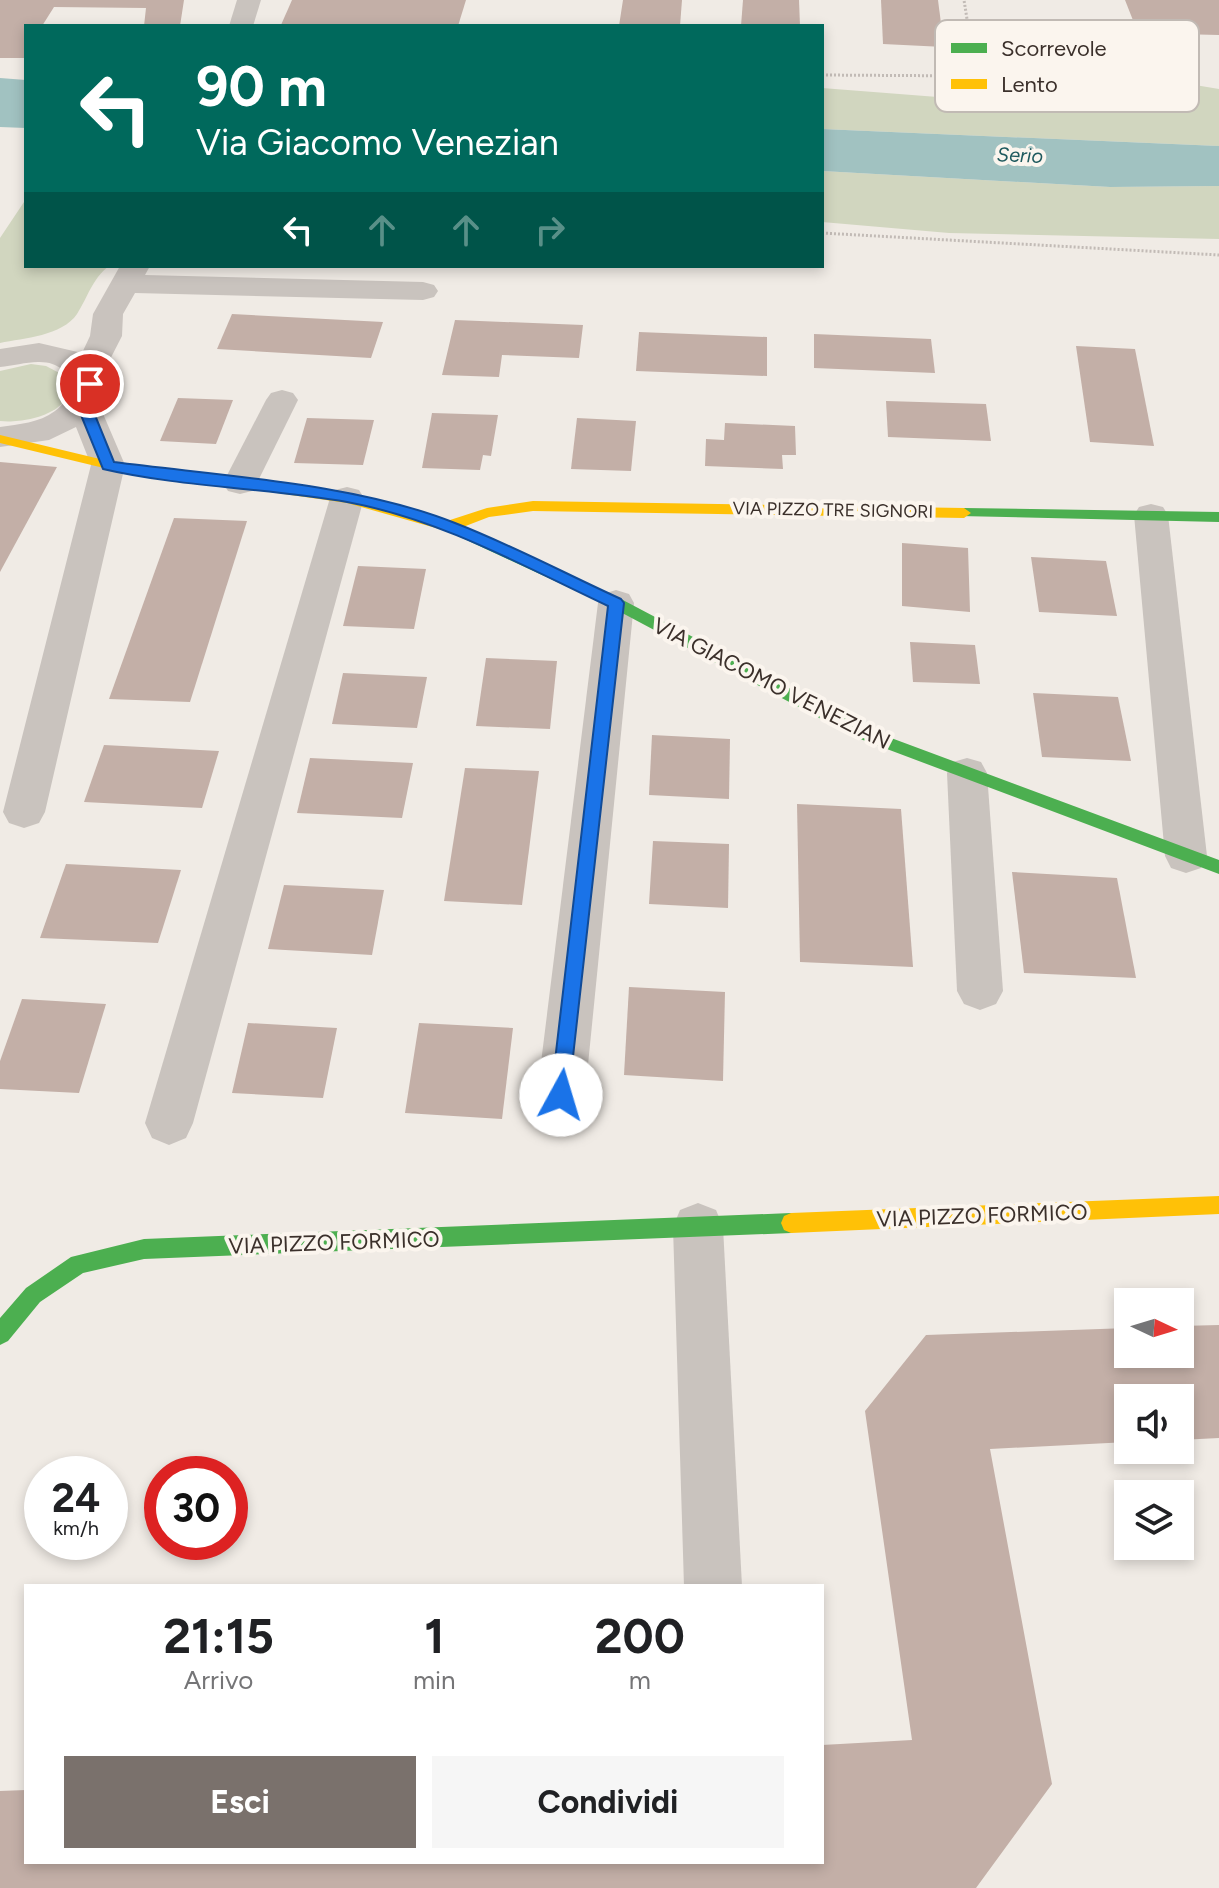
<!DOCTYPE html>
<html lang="it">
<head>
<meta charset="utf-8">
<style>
	body { margin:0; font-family:Figtree,sans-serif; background:#f6f6f6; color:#202124; height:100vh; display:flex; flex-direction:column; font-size:30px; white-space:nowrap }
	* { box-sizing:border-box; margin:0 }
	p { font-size:26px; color:#757577 }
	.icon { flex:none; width:44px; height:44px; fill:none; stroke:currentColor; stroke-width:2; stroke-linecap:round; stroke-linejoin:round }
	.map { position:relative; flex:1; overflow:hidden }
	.details { position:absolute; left:24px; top:1584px; width:800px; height:280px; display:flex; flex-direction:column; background:#fff; border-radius:0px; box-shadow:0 4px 12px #0003 }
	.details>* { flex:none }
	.banner { position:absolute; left:24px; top:24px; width:800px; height:244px; border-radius:0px; box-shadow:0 4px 12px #0003; background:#00695c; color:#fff; overflow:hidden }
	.needle { width:52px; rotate:94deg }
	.fabs { position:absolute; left:1114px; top:1288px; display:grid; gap:16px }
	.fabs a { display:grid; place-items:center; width:80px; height:80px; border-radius:0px; background:#fff; box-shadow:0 4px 12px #0003; font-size:40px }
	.speed { position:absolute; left:24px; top:1456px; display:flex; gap:16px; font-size:40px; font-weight:700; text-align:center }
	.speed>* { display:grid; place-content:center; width:104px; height:104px; border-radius:50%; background:#fff; box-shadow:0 4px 12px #0003; line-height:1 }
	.speed small { font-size:20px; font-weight:400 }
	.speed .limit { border:12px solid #d22; background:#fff; color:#111 }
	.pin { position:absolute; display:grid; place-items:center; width:68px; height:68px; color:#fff; margin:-34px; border:4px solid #fff; border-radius:50%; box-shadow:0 2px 8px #0007 }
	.me { position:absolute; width:88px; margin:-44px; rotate:6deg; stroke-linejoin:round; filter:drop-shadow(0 0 6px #0008) }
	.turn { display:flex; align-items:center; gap:28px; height:168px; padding:0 40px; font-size:36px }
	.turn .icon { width:104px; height:104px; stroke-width:2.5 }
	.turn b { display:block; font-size:56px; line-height:68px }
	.lanes { display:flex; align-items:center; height:76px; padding:0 40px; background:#0003; justify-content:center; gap:40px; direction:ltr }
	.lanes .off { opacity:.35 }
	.eta { display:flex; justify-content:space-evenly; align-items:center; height:136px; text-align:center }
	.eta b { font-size:48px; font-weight:700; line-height:56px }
	.cta { display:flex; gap:16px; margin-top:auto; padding:16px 40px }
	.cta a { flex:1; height:92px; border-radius:0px; background:#7a716c; color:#fff; font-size:32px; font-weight:700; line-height:92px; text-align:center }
	.cta a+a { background:#f6f6f6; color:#202124 }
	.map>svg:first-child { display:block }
	.green { fill:#d1d6bf }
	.water { fill:#a1c2c1 }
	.building { fill:#c3afa7 }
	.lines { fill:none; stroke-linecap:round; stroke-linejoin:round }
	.path { stroke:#c2bbb6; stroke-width:3; stroke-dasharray:2 2; stroke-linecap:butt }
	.street { fill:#c9c3be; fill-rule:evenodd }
	.fast { fill:#4caf50; fill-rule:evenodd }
	.slow { fill:#ffc107; fill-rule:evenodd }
	.route { fill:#1a73e8; stroke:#114b97; stroke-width:2 }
	.labels { text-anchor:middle; stroke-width:8; stroke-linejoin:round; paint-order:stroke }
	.far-street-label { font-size:18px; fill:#3b302b; stroke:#fbf5ee }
	.far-water-label { font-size:20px; font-style:italic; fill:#1f5a5e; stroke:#fbf5ee }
	.street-label { font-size:22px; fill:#3b302b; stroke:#fbf5ee }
	.key { fill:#fbf5ee; stroke:#c1bab4; stroke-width:2 }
	.key-label { font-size:22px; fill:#3b302b }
</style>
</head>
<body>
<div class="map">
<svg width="1219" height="1888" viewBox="0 0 1219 1888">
	<rect width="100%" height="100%" fill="#f0ebe5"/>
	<!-- green -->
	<g class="green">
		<path d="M1189 84 1219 89V146L822 129V88L1053 106 1121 92 1163 95Z"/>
		<path d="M822 171 1110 187 1219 186V239L949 233 822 222Z"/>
		<path d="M26 199V266H109C92 279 88 297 77 314 62 336 24 338 0 343V238Z"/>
		<path d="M31 364 46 366 67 377C80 412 25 424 0 421V371Z"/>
	</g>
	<!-- water -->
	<g class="water">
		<path d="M0 78 26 80V128L0 127Z"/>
		<path d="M822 129 1219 146V186L1110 187 822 171Z"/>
	</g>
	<!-- building -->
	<g class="building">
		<path d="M0 0H184L180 26H144L146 8 54 7 42 26H26V58H0Z"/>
		<path d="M292 0H466L458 26 281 25Z"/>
		<path d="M623 0H682L680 26H619Z"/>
		<path d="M743 0H799L800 26H741Z"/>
		<path d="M881 0H938L944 47 883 44Z"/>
		<path d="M1125 0H1219V35L1138 33Z"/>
		<path d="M232 314 383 322 371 358 217 349Z"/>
		<path d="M455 320 583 325 579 358 502 355 499 377 442 375Z"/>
		<path d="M639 332 767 337V376L636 371Z"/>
		<path d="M814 334 931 339 935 373 814 368Z"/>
		<path d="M1076 346 1135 349 1154 446 1090 442Z"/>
		<path d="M178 398 233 400 216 444 160 441Z"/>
		<path d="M886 401 986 404 991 441 888 437Z"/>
		<path d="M432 413 498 415 491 456 483 455 480 470 422 468Z"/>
		<path d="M307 418 374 420 363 465 294 463Z"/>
		<path d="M577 418 636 421 631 471 571 469Z"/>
		<path d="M725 423 795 426 796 455H782L783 469 705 466 706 439 724 440Z"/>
		<path d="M0 462 57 467 0 572Z"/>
		<path d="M174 518 247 521 190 702 109 699Z"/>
		<path d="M902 543 968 548 970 612 902 606Z"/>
		<path d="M1031 557 1106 561 1117 616 1039 612Z"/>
		<path d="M358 566 426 569 414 629 343 626Z"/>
		<path d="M910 642 975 645 980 684 913 682Z"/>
		<path d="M486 658 557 661 550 729 476 726Z"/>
		<path d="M343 673 427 677 417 728 332 724Z"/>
		<path d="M1033 693 1118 697 1131 761 1042 757Z"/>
		<path d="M652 735 730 739 729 799 649 795Z"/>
		<path d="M104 745 219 751 202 808 84 802Z"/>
		<path d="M310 758 413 763 402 818 297 813Z"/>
		<path d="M465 768 539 771 522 905 444 901Z"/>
		<path d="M797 804 901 809 913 967 800 962Z"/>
		<path d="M653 841 729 844 728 908 649 904Z"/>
		<path d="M66 864 181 870 158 943 40 938Z"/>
		<path d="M1012 872 1117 878 1136 978 1024 973Z"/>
		<path d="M284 885 384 890 372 955 268 949Z"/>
		<path d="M629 987 725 992 723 1081 624 1075Z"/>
		<path d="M22 999 106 1004 79 1093 0 1089V1061Z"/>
		<path d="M248 1023 337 1028 323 1098 232 1093Z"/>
		<path d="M419 1023 513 1028 502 1119 405 1113Z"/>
		<path d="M1219 1325V1438L1180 1440V1398H1128V1442L990 1449 1052 1784 976 1888H0V1791L26 1790V1862H822V1745L912 1740 865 1411 926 1335 1128 1328V1354H1180V1326Z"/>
	</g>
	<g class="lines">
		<!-- path -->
		<g class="path">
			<path d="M822 75 976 76 964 0"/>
			<path d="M822 233 1219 255"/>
		</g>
		<!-- street -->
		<g class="street">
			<path d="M237 0H261L253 26H229Z"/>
			<path d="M120 266H150L145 275 423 282 434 285 438 291 434 297 423 300 135 293 123 314 122 336 101 377 103 386 98 402 125 465 45 812 39 823 24 828 9 823 3 812 91 465 76 427 49 440 0 447V427C19 424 39 423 55 411 80 392 71 361 38 362 26 362 12 366 0 367V349L39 343 82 353 90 336 93 314Z"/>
			<path d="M282 390 293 393 298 400 257 483 252 491 240 494 228 491 223 483 266 400 271 393Z"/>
			<path d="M347 487 359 490 364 498 193 1123 186 1138 169 1145 152 1138 145 1123 330 498 335 490Z"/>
			<path d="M1151 504 1163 507 1168 515 1207 856 1201 868 1186 873 1171 868 1165 856 1134 515 1139 507Z"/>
			<path d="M616 590 629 594 634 603 585 1095 578 1110 561 1116 544 1110 537 1095 598 603 603 594Z"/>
			<path d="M967 758 981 762 987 773 1003 991 996 1004 980 1010 964 1004 957 991 947 773 953 762Z"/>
			<path d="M698 1203 716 1210 723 1227 742 1586H684L673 1227 680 1210Z"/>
		</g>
		<!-- fast -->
		<g class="fast">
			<path d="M964 508 1219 512V522L959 516 957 513Z"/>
			<path d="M450 522 621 599 867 729 1219 860V874L855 737 611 607 445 530 443 527Z"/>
			<path d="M791 1213 798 1216 801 1223 798 1230 791 1233 144 1259 83 1273 40 1302 8 1341 0 1345V1318L26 1288 71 1257 144 1239Z"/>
		</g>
		<!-- slow -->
		<g class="slow">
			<path d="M0 435 108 461 347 493 447 521 487 508 533 501 964 508 971 513 964 518 533 511 489 517 450 532 347 503 108 469 0 443Z"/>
			<path d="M1219 1196V1214L791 1233 784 1230 781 1223 784 1216 791 1213Z"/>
		</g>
	</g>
	<!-- route -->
	<path class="route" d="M90 380 96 384 90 403 114 462C221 476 355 483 455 523 512 545 566 574 621 599L624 603 568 1101 561 1103 554 1101 551 1095 608 606C523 566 440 519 347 502 268 488 180 487 103 469L76 403 83 384Z"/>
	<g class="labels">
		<!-- far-street labels -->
		<g class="far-street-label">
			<text transform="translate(833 510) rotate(1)" y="6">VIA PIZZO TRE SIGNORI</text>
		</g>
		<!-- far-water labels -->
		<g class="far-water-label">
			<text transform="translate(1020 155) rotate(2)" y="7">Serio</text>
		</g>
		<!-- street labels -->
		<g class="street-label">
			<text transform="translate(772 683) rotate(27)" y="8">VIA GIACOMO VENEZIAN</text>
			<text transform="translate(982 1215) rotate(-2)" y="8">VIA PIZZO FORMICO</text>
			<text transform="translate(334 1242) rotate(-2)" y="8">VIA PIZZO FORMICO</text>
		</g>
	</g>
	<!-- legend -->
	<rect x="935" y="20" width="264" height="92" rx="12" class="key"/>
	<rect x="951" y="43" width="36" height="10" fill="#4caf50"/>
	<rect x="951" y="79" width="36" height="10" fill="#ffc107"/>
	<g class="key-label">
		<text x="1001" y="56">Scorrevole</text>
		<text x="1001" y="92">Lento</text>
	</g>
</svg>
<div class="fabs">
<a><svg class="needle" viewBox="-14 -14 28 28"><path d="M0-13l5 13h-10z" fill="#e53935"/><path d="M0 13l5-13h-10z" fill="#757577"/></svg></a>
<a><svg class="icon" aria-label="sound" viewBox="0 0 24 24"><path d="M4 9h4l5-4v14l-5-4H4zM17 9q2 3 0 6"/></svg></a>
<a><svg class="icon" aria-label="layers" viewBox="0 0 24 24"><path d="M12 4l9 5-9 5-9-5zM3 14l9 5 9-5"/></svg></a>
</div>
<div class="speed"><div>24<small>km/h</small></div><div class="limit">30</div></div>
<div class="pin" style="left:90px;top:384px;background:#d93025"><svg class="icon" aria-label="arrive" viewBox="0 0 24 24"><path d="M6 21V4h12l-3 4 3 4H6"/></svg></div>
<svg class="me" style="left:561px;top:1095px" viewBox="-20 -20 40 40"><circle r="19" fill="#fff"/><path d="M0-13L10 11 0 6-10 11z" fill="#1a73e8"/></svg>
<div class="banner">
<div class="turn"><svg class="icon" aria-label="left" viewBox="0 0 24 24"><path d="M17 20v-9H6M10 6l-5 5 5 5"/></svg><div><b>90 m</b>Via Giacomo Venezian</div></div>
<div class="lanes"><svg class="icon" aria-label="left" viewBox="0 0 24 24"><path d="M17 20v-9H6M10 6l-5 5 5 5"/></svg><svg class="icon off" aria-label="ahead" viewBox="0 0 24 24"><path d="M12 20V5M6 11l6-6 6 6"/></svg><svg class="icon off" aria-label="ahead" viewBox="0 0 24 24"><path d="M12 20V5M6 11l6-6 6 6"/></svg><svg class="icon off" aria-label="right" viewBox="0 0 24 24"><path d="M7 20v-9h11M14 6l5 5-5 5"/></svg></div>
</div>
<section class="details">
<div class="eta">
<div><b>21:15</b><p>Arrivo</p></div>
<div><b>1</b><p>min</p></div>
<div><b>200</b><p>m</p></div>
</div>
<div class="cta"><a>Esci</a><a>Condividi</a></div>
</section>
</div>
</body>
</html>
